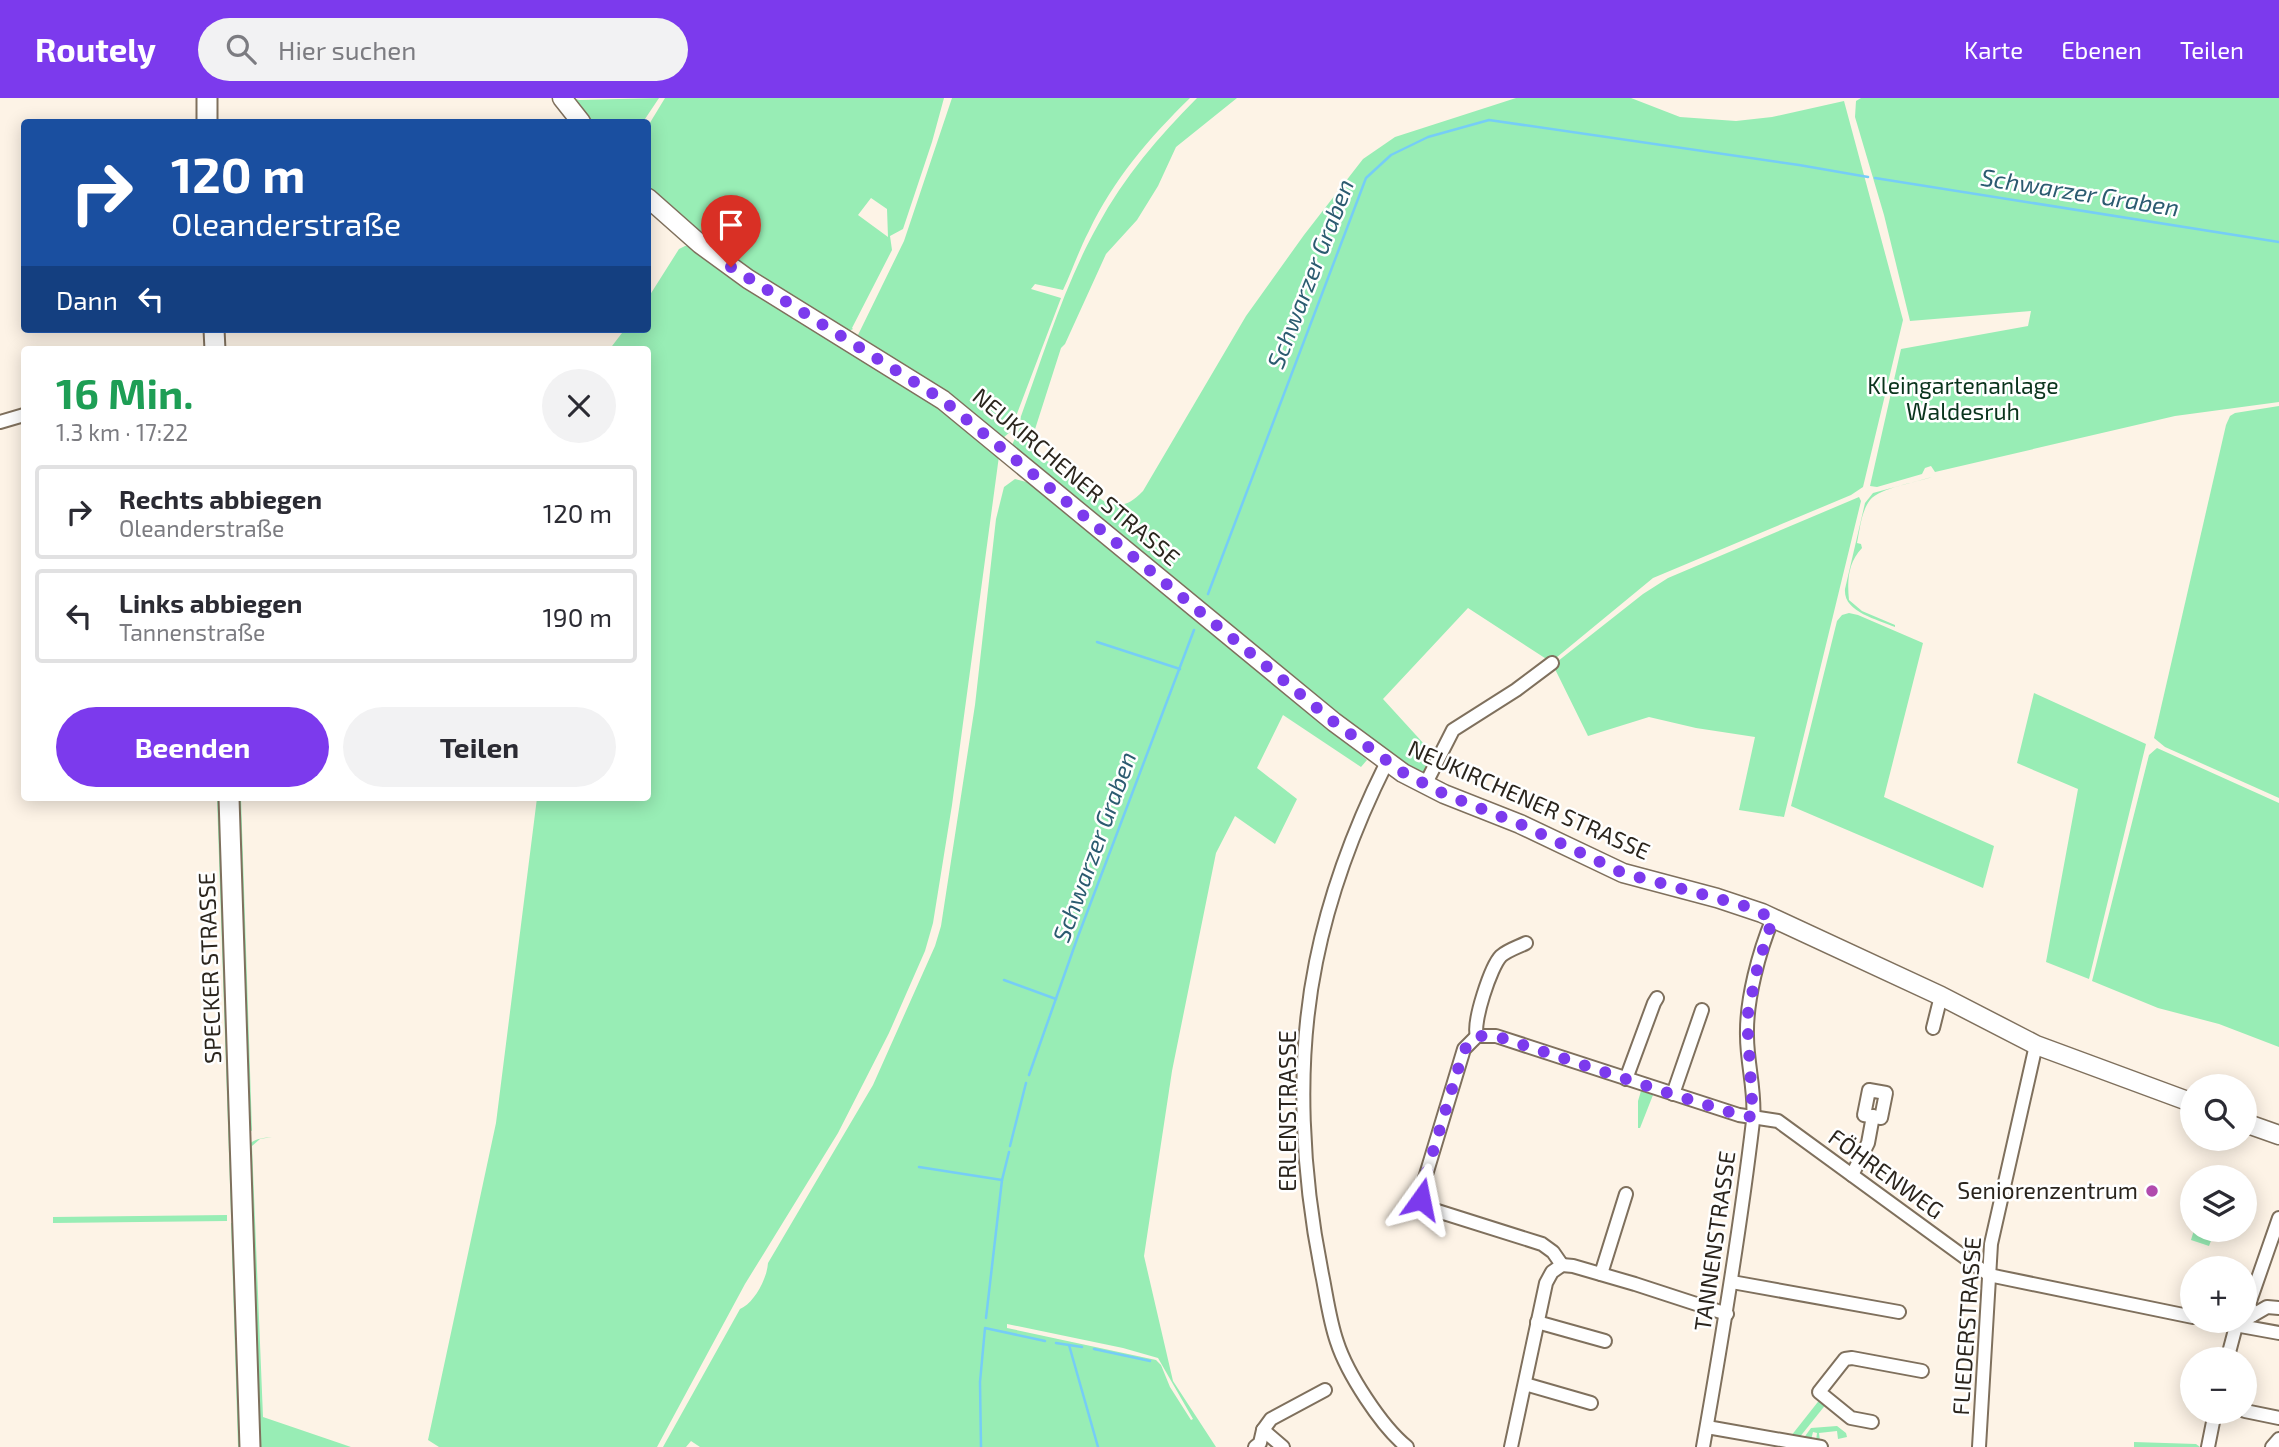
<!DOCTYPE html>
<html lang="de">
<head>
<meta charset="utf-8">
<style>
	body { margin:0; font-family:"Exo 2",sans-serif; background:#f2f2f3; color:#2b2b33; height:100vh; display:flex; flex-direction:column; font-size:26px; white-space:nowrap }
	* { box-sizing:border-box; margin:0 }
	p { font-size:23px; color:#7c7c81 }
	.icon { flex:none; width:38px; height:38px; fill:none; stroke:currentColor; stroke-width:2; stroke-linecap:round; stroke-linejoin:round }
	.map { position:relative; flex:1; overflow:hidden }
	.panel { position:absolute; left:21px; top:248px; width:630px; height:455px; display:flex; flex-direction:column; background:#fff; border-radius:7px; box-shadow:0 4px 18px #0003 }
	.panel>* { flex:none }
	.top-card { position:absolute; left:21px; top:21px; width:630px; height:214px; border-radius:7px; box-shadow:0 4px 18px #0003; background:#1a4fa0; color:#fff; overflow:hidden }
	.tools { position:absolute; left:2180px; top:976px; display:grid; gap:14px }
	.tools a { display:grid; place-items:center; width:77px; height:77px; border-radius:50%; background:#fff; box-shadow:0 4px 18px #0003; font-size:35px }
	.pin { position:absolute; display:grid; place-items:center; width:60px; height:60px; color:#fff; margin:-72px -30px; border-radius:50% 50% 50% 0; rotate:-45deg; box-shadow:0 0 7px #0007 }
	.pin .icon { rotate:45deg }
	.me { position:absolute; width:77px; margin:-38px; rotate:12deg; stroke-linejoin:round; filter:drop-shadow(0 0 5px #0008) }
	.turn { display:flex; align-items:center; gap:24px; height:147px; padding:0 35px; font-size:32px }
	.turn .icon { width:91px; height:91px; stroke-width:2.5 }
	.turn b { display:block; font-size:49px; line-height:60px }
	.then { display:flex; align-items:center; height:66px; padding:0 35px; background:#0003; gap:14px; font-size:26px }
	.round { display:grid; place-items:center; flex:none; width:74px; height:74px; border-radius:37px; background:#f2f2f3 }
	.headline { display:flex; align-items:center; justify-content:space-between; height:119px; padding:0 35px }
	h1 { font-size:42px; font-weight:700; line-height:52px; color:#1e9e55 }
	.primary-button { display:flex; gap:14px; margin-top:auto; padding:14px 35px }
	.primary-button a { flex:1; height:80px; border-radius:42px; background:#7c3aed; color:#fff; font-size:28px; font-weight:700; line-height:80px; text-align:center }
	.primary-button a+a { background:#f2f2f3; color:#2b2b33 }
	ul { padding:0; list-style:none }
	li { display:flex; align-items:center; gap:21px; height:94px; margin:0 14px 10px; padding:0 21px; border:4px solid #e1e1e2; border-radius:7px }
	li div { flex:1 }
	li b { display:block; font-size:26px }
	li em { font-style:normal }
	header { display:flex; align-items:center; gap:42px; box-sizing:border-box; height:98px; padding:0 35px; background:#7c3aed; color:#fff }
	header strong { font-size:33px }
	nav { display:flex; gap:38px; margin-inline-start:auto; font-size:24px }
	.search { width:490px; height:63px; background:#f2f2f3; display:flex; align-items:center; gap:18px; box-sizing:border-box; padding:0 24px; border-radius:38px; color:#7c7c81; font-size:26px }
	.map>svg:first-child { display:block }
	.green { fill:#98edb5; fill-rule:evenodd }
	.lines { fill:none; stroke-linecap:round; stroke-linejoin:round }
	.stream { stroke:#76cdf6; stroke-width:2.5 }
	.street-casing { stroke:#7f705d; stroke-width:16 }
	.secondary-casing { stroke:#7f705d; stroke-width:21 }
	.primary-casing { stroke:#7f705d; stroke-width:23 }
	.street { stroke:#fff; stroke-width:12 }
	.secondary { stroke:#fff; stroke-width:18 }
	.primary { stroke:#fff; stroke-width:19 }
	.route { stroke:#7c3aed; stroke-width:12; stroke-dasharray:0 21.6 }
	.poi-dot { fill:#b14aae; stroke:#fff; stroke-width:2.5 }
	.labels { text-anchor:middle; stroke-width:5; stroke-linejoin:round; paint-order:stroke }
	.park-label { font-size:23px; fill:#0a341d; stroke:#fff }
	.street-label { font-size:23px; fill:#2b251d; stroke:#fff }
	.poi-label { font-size:23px; fill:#2b251d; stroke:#fff; text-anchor:end }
	.water-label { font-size:24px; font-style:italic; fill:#2b5b70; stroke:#fff }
</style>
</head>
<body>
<header>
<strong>Routely</strong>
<div class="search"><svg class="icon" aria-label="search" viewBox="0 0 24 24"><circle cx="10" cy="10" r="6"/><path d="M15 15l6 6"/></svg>Hier suchen</div>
<nav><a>Karte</a><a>Ebenen</a><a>Teilen</a></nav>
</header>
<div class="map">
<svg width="2279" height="1349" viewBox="0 0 2279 1349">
	<rect width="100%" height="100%" fill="#fdf3e6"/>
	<!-- green -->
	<g class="green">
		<path d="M573 0 579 2 659 0 643 24H591Z"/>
		<path d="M665 0H944L932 44 903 131 890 138 892 152 852 230 853 231 849 233C777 191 707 147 648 88V28ZM871 100 887 111 888 139 858 117Z"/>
		<path d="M952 0H1190C1150 39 1113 82 1089 133 1079 152 1072 173 1063 192L1035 186 1031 191 1061 200 1010 334 1003 340 948 295 858 237 904 143Z"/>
		<path d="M1197 0H1237L1176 49 1158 88 1137 122 1106 156 1065 246 1061 250 1029 350 1105 404C1123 410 1130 406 1143 393L1246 218 1304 137 1363 61 1395 39 1516 0H1631L1680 19 1736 23 1772 19 1844 3 1903 222 1863 389 1851 397 1653 480 1551 564 1468 510 1383 601 1435 658 1425 673 1420 677 1401 664 1284 572 1012 347 1023 323 1020 321C1043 258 1065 185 1098 127 1124 79 1159 38 1197 0Z"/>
		<path d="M1861 0H2279V304L2175 318 1935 374 1931 368 1925 370 1922 376 1877 389 1870 388 1901 251 2028 228 2031 213 1910 223 1884 117 1855 19 1856 3Z"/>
		<path d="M685 148H690L744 190 852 251 851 256 937 308 999 358 952 707 933 825 925 853 889 935 838 1035 745 1186 657 1349H439L428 1342 496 1025 537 700H648V252H609L625 231H648V200L679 151Z"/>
		<path d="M2279 308V700L2165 649 2154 640 2226 327 2230 318 2235 315Z"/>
		<path d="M1932 379C1917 384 1880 390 1870 402 1861 414 1860 431 1857 445L1861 446 1862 450C1848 465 1847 482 1849 502L1862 513 1895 527V529C1877 521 1843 514 1845 491L1865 405 1873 395Z"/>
		<path d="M1015 381 1034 386 1136 474 1367 662 1361 669 1283 617 1257 670 1297 701 1275 746 1235 718 1216 755 1172 973 1144 1158 1173 1283 1216 1349H700L691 1343 686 1349H663L740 1211C754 1205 767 1181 768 1165L873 987 935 848 941 828 975 607 996 421 1004 389ZM1007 1226 1123 1250 1158 1260 1193 1321 1191 1322 1170 1289 1161 1267 1156 1262 1007 1230Z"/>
		<path d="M1859 399 1861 403 1784 719 1739 712 1755 639 1696 630 1649 619 1588 638 1553 567 1643 496 1668 480Z"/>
		<path d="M1849 515 1858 517 1923 545 1884 699 1994 748 1983 790 1791 708 1837 523 1842 517Z"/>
		<path d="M2034 595 2146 646 2089 881 2046 864 2078 691 2017 665Z"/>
		<path d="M2157 650 2279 705V949L2219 926 2158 910 2092 883 2149 657Z"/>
		<path d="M217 700H224L234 1116 231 1117Z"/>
		<path d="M233 700H241L252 1033 247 1031Z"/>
		<path d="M1641 993 1653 997 1640 1030H1638V1003Z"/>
		<path d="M272 1039 260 1041 252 1048 263 1319 351 1349H255L245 1050C253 1041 260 1040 272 1039Z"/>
		<path d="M227 1117V1123L53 1125V1119Z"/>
		<path d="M231 1125H235L245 1349H238Z"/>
		<path d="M2194 1132H2215L2209 1148 2191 1142Z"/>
		<path d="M1821 1300 1827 1305 1799 1340 1791 1338Z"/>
		<path d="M1837 1328 1846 1335 1847 1339 1838 1341 1837 1333 1819 1335 1820 1343H1816L1817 1335 1813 1334 1811 1342 1803 1341 1811 1330Z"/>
		<path d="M2134 1344 2196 1346 2200 1349H2134Z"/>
	</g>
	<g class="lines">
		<!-- stream -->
		<g class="stream">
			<path d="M1875 80 2279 144"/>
			<path d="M1208 496 1366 80 1391 57 1428 39 1489 22 1799 67 1868 79"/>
			<path d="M1097 544 1180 571"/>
			<path d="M1004 882 1056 901"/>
			<path d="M1029 977 1077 841 1194 532"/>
			<path d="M1010 1048 1026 985"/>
			<path d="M919 1069 1002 1082"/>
			<path d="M986 1220 1002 1082 1009 1054"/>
			<path d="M1056 1245 1069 1247 1098 1349"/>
			<path d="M1069 1247 1082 1249"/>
			<path d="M1094 1251 1150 1263"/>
			<path d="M981 1349 980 1284 985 1230 1045 1243"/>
		</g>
		<!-- street casing -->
		<g class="street-casing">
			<g id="street">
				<path d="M0 324 24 317"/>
				<path d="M1387 664C1355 728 1330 794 1316 864 1295 967 1302 1079 1323 1181 1327 1202 1330 1224 1337 1244 1347 1275 1381 1328 1407 1349"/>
				<path d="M1425 687 1453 632 1516 592 1552 565"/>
				<path d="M1933 930 1941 898"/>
				<path d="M1477 938C1472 925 1491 868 1501 858 1508 852 1518 849 1526 845"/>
				<path d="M1626 981 1654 905 1657 900"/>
				<path d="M1869 992 1886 995 1881 1020 1864 1017Z"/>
				<path d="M1673 996 1702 912"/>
				<path d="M1852 1077 1868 1045 1873 1018"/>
				<path d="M1562 1167 1553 1154 1542 1146 1431 1111 1421 1101 1422 1090 1464 951 1477 938H1496L1739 1017 1778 1023 1989 1177 2193 1219"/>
				<path d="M1562 1167 1573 1168 1635 1186 1727 1216"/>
				<path d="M1601 1176 1626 1096"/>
				<path d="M1732 1184 1899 1214"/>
				<path d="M2253 1217 2249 1206 2279 1120"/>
				<path d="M2248 1220 2267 1209 2279 1210"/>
				<path d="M2213 1223 2279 1235"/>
				<path d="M1537 1224 1605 1243"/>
				<path d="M2227 1262 2236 1228"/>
				<path d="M1525 1286 1591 1305"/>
				<path d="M2245 1313 2279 1320"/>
				<path d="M1872 1324 1851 1320 1819 1294 1845 1261 1852 1260 1922 1273"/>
				<path d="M1707 1329 1821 1349"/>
				<path d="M1263 1332 1283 1349"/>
				<path d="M1255 1349 1260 1345 1263 1332 1271 1321 1325 1292"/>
				<path d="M1511 1349 1546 1185 1552 1174 1562 1167"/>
				<path d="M1703 1349C1722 1241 1740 1133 1753 1023 1756 996 1747 966 1747 938 1746 902 1759 853 1773 820"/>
				<path d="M1979 1349 1991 1146 2036 947"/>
				<path d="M2208 1349 2215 1314"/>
				<path d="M2272 1349 2279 1341"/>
			</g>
		</g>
		<!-- secondary casing -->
		<g class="secondary-casing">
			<g id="secondary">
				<path d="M562 0 581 24"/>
				<path d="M648 100 700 146 748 181 943 302 1334 624 1403 675 1444 696 1520 726 1623 775 1717 800 1762 815 1941 898 2036 947 2193 1005"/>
				<path d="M2245 1025 2279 1037"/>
			</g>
		</g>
		<!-- primary casing -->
		<g class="primary-casing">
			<g id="primary">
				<path d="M207 0V24"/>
				<path d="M214 231 215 252"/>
				<path d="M229 700 250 1349"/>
			</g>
		</g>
		<!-- street -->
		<use href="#street" class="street"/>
		<!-- secondary -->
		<use href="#secondary" class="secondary"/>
		<!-- primary -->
		<use href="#primary" class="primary"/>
	</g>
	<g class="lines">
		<!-- route -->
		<path class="route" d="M731 169 943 302 1334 624 1404 675 1444 696 1520 726 1623 775 1742 807 1773 820 1758 867 1747 920 1753 1019 1739 1017 1659 992 1496 938H1477L1468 945 1462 958 1422 1090 1421 1101"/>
	</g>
	<!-- markers -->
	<circle class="poi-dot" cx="2152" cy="1093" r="7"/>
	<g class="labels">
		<!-- park labels -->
		<g class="park-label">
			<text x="1963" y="296">Kleingartenanlage<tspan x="1963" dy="26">Waldesruh</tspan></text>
		</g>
		<!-- street labels -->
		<g class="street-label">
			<text transform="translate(1076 379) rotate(40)" y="8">NEUKIRCHENER STRASSE</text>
			<text transform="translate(1529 702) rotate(24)" y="8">NEUKIRCHENER STRASSE</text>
			<text transform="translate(210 870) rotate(-92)" y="8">SPECKER STRASSE</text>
			<text transform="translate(1288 1013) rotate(-90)" y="8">ERLENSTRASSE</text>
			<text transform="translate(1886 1076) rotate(36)" y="8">FÖHRENWEG</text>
			<text transform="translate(1715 1143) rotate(-82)" y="8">TANNENSTRASSE</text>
			<text transform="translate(1967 1228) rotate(-86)" y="8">FLIEDERSTRASSE</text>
		</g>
		<!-- poi labels -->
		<g class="poi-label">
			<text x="2138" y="1101">Seniorenzentrum</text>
		</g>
		<!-- water labels -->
		<g class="water-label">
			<text transform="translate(2080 95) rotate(9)" y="8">Schwarzer Graben</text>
			<text transform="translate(1311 176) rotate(-69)" y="8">Schwarzer Graben</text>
			<text transform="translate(1095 749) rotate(-70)" y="8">Schwarzer Graben</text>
		</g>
	</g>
</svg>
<div class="tools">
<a><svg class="icon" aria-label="search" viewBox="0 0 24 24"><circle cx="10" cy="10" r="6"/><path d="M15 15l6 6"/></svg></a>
<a><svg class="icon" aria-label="layers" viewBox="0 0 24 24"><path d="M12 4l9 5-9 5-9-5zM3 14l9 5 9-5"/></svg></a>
<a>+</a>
<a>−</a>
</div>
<div class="pin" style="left:731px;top:169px;background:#d93025"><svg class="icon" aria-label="arrive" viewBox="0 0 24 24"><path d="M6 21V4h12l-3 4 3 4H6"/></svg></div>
<svg class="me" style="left:1421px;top:1101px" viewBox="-20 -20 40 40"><path d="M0-17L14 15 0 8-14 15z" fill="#7c3aed" stroke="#fff" stroke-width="4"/></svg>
<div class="top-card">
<div class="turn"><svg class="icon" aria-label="right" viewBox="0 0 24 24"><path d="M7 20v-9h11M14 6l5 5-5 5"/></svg><div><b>120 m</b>Oleanderstraße</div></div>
<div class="then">Dann<svg class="icon" aria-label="left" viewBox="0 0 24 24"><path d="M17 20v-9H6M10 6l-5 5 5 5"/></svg></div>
</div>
<section class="panel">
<div class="headline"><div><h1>16 Min.</h1><p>1.3 km · 17:22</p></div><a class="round"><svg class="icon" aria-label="close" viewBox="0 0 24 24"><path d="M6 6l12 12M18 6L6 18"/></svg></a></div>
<ul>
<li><svg class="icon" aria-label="right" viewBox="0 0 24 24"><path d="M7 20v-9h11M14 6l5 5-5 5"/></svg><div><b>Rechts abbiegen</b><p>Oleanderstraße</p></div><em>120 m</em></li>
<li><svg class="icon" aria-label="left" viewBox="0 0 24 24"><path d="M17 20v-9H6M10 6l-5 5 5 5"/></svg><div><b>Links abbiegen</b><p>Tannenstraße</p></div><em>190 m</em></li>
</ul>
<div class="primary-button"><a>Beenden</a><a>Teilen</a></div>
</section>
</div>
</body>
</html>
